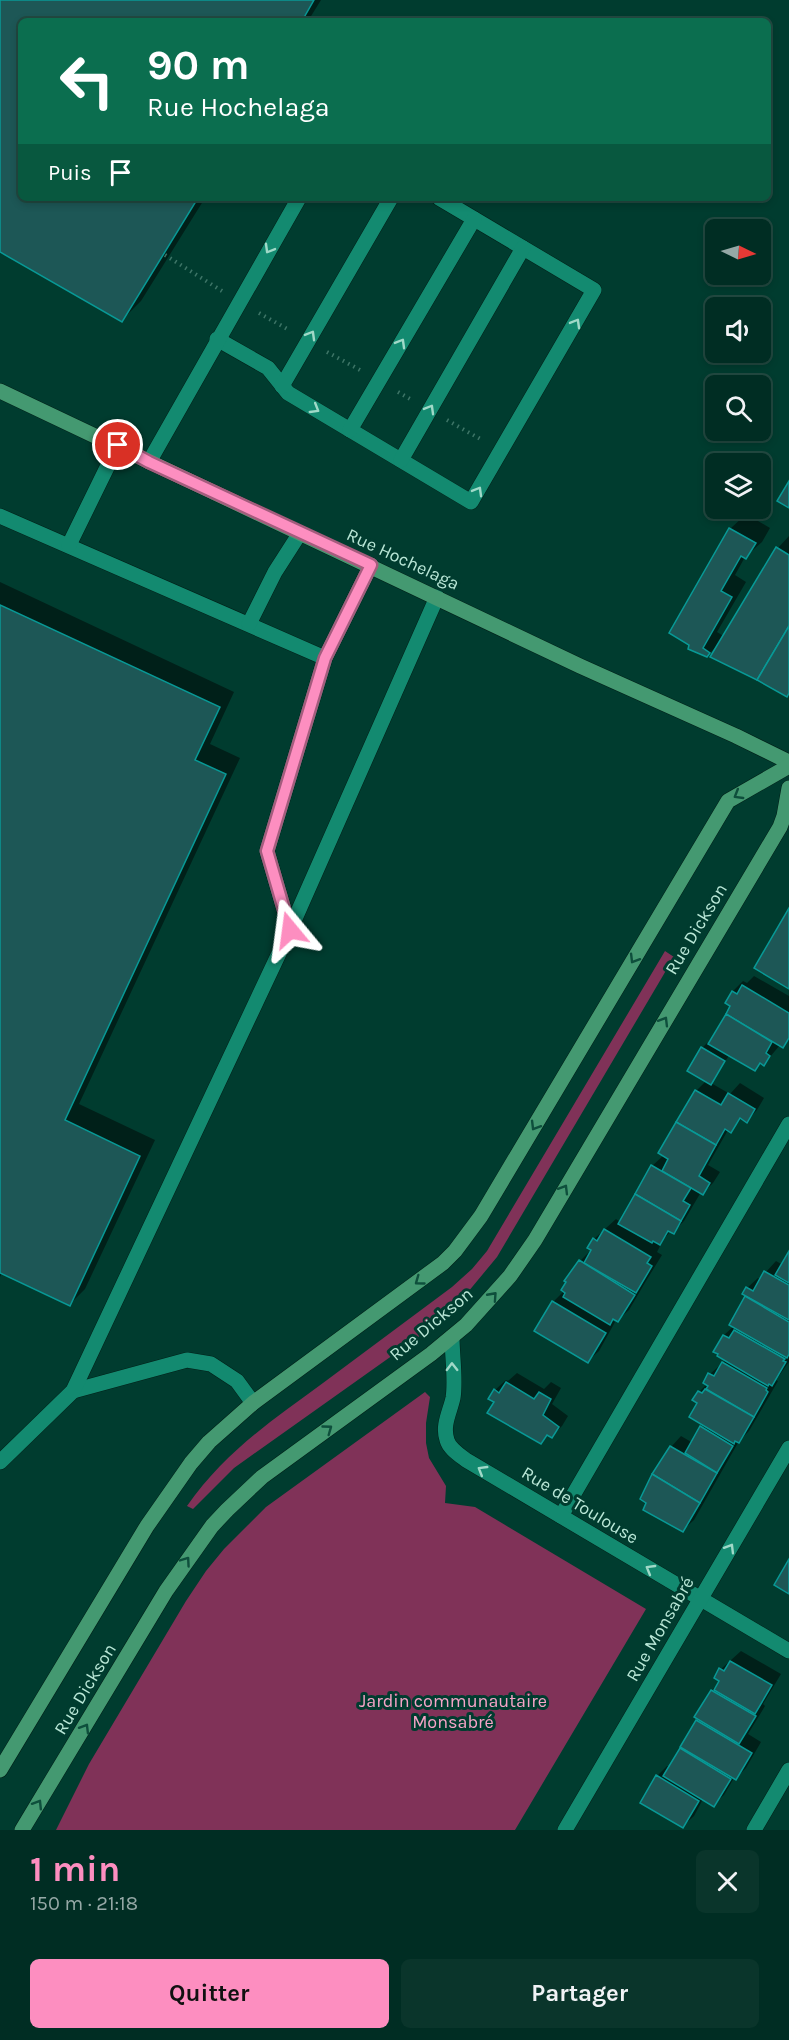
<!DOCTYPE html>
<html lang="fr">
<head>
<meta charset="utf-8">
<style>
	body { margin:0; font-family:Karla,sans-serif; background:#0a352b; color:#f1f3f6; height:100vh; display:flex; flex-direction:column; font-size:22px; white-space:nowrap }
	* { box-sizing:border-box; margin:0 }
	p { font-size:20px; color:#95a8a6 }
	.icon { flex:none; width:33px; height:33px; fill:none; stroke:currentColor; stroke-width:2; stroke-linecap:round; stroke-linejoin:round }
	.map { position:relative; height:1830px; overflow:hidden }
	.sheet { display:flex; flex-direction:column; background:#002d23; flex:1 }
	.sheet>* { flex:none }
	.banner { position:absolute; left:18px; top:18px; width:753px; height:183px; border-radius:9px; box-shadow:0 3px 9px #0003,0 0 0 2px #224941; background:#0b6e4f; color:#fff; overflow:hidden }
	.needle { width:39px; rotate:95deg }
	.controls { position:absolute; left:705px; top:219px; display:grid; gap:12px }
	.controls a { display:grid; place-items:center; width:66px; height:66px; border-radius:9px; background:#002d23; box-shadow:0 3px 9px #0003,0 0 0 2px #224941; font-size:30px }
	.pin { position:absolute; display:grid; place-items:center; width:51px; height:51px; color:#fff; margin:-26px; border:3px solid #fff; border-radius:50%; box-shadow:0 2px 6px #0007 }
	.me { position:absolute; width:66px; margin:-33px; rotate:344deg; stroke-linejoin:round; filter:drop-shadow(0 0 4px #0008) }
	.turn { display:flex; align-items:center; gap:21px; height:126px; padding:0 30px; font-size:27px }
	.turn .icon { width:78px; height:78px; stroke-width:2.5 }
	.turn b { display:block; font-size:42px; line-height:51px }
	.then { display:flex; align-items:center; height:57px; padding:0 30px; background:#0003; gap:12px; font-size:22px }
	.round { display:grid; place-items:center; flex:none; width:63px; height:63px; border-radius:9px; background:#0a352b }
	.head { display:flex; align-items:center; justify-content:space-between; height:102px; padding:0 30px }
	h1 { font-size:36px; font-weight:700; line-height:45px; color:#fd8ec0 }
	.cta { display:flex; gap:12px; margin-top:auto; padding:12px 30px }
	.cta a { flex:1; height:69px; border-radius:9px; background:#fd8ec0; color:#111; font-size:24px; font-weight:700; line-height:69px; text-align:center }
	.cta a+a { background:#0a352b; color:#f1f3f6 }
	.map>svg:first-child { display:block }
	.green { fill:#803258 }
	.shadow { fill:#0007 }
	.building { fill:#1d5756; stroke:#089996; stroke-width:1.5 }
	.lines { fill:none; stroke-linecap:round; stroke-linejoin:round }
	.service-casing { stroke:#002018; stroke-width:16 }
	.minor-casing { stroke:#002018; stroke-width:16 }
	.secondary-casing { stroke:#002018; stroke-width:16 }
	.path { stroke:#3d7567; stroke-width:4; stroke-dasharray:1.5 4.5; stroke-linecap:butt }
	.service { stroke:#138a70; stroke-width:15 }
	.minor { stroke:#138a70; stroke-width:15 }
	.secondary { stroke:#449971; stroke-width:15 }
	.oneway { stroke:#a0d9c8 }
	.oneway2 { stroke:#0e4f3c }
	.route-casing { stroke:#a45c7d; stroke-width:15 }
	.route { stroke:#fd8ec0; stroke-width:10 }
	.labels { text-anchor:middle; stroke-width:6; stroke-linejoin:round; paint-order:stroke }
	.street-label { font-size:18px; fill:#b9e7d7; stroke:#003c2f }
	.park-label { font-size:18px; fill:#f7a4c8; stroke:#003c2f }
</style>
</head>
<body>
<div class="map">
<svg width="789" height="1830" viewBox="0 0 789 1830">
	<rect width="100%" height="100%" fill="#003c2f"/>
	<!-- green -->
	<g class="green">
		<path d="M665 951 674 957 497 1257 468 1292 446 1314 417 1338 234 1468 193 1509 187 1506C225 1452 271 1421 323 1383 366 1351 409 1319 452 1287L472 1269 487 1251Z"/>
		<path d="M425 1392 430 1397 426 1423V1443L429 1458 446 1486 445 1503 475 1507 646 1609 515 1830H56L89 1764 186 1601 206 1571 224 1549 266 1507Z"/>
	</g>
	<!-- shadow -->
	<g class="shadow">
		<path d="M0 0H321L308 21H21V198H205L141 301 122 320 0 250Z"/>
		<path d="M746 514 770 528 762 542 745 557 735 575 746 582 717 632 725 637 778 548 789 536V692L719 644 707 656 690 648 730 529Z"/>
		<path d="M0 582 234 692 210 744 240 758 79 1104 155 1140 85 1289 70 1304 2 1273 0 1277Z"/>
		<path d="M754 976 789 996V1040L783 1046 780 1045 764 1064 762 1062 755 1069 730 1054 711 1083 730 1094 740 1083 764 1098 757 1110 747 1121 742 1118 731 1131 728 1130 708 1165 720 1172 713 1183 703 1193 701 1192 684 1221 673 1232 671 1231 658 1245 660 1246 657 1252 662 1255 646 1281 629 1310 618 1320 614 1318 612 1320 615 1322 599 1351 588 1361 553 1302 564 1291 580 1261 592 1249 594 1239 616 1219 620 1222 652 1166 664 1155 696 1091 706 1081 702 1048 707 1043 710 1044 732 1006 727 1002 733 991 743 981 747 983Z"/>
		<path d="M789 1254V1362L776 1380 778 1381 749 1431 739 1441 694 1520 683 1530 671 1447 681 1436 693 1443 704 1425 699 1403V1392L707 1384 710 1374 726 1360 715 1351 724 1335 734 1326 731 1324 748 1295 747 1288 758 1278 761 1280 766 1272 776 1261 783 1265Z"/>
		<path d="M517 1373 544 1389 551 1382 561 1388 552 1404 568 1416 562 1426 552 1436 549 1434 541 1443 496 1402 495 1390 506 1380 508 1381Z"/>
		<path d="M741 1651 781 1674 763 1704 765 1706 748 1734 761 1742 746 1768 736 1778H734L724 1795 713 1805 703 1799 694 1816 683 1826 657 1776 667 1766 670 1767 683 1747 712 1690 720 1683 721 1669Z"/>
	</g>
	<!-- building -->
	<g class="building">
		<path d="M0 0H314L302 21H21V198H198L122 322 0 252Z"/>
		<path d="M789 481V508L777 501Z"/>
		<path d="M729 528 756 543 746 559 741 556 721 591 732 597 703 648 710 653 707 657 688 649 689 645 669 633Z"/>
		<path d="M776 547 789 555V626L757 680 710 657Z"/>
		<path d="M0 605 220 707 195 760 226 774 65 1120 140 1156 70 1306 0 1273Z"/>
		<path d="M789 626V693L787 697 757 680Z"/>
		<path d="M789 908V989L754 968Z"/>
		<path d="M742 985 789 1013V1038L783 1048 726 1014 730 1006 725 1003 732 991 737 994Z"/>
		<path d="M726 1014 772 1042 766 1053 770 1056 764 1066 760 1063 755 1071 708 1044Z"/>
		<path d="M701 1047 725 1061 711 1085 687 1071Z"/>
		<path d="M695 1090 721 1105 728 1093 755 1109 747 1123 740 1118 731 1133 725 1129 716 1145 676 1122Z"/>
		<path d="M676 1122 716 1145 699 1176 710 1183 703 1195 662 1171 668 1159 658 1153Z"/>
		<path d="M651 1165 691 1188 683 1201 690 1205 681 1221 635 1194Z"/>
		<path d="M635 1194 681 1221 674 1234 668 1231 660 1245 653 1241 652 1243 618 1224Z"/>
		<path d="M604 1229 651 1257 647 1263 652 1266 636 1293 584 1263 591 1250 587 1248 593 1238 597 1241Z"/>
		<path d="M789 1251V1283L775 1275Z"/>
		<path d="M579 1260 635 1295 618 1322 613 1319 610 1325 563 1297 565 1293 561 1290 566 1282 564 1281Z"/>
		<path d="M764 1271 789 1285V1320L742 1294 746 1287 753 1291Z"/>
		<path d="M745 1296 789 1322V1354L787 1358 729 1325Z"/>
		<path d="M552 1301 606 1333 588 1363 534 1331Z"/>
		<path d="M734 1330 785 1359 783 1361 786 1362 772 1386 769 1384 768 1386 717 1356 718 1354 713 1352 723 1335 729 1338Z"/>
		<path d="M722 1362 767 1388 766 1390 768 1392 754 1417 706 1389 708 1386 703 1383 708 1373 714 1376Z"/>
		<path d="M506 1382 534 1399 539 1392 551 1399 543 1415 559 1427 552 1438 547 1435 541 1444 487 1413 494 1402 488 1399 494 1389 499 1393Z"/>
		<path d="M705 1389 754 1417 739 1443 735 1441 734 1444 689 1417 697 1403 692 1400 698 1391 702 1393Z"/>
		<path d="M700 1426 733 1446 717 1473 685 1453Z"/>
		<path d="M670 1446 717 1473 700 1503 652 1474Z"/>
		<path d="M652 1474 700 1503 683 1532 643 1510 646 1503 640 1499Z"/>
		<path d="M789 1559V1594L774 1585Z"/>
		<path d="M730 1661 772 1685 755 1714 714 1690 719 1681 714 1678 719 1668 724 1671Z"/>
		<path d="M711 1690 756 1716 739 1744 694 1717Z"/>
		<path d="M696 1720 752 1753 736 1780 680 1747Z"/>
		<path d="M680 1748 731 1779 714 1807 663 1776Z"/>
		<path d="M656 1775 699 1801 683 1828 640 1803Z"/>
	</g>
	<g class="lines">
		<!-- service casing -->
		<g class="service-casing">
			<g id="service">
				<path d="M217 339 268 368 288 393 471 502 594 290 439 198"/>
				<path d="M282 386 391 198"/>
				<path d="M350 430 474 219"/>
				<path d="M401 460 523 248"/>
				<path d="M149 462 299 198"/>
				<path d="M0 516 325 658"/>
				<path d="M69 545 118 445"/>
				<path d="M249 624 275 572 300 533"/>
				<path d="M290 930 267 851 325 658 371 565"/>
				<path d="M73 1391 187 1360 211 1364 237 1381 253 1403"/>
				<path d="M0 1462 73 1391 290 930 437 597"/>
				<path d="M561 1516 789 1124"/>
				<path d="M754 1830 789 1770"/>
			</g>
		</g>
		<!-- minor casing -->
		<g class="minor-casing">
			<g id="minor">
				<path d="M452 1337C452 1355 456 1380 453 1398 450 1412 442 1425 447 1440 449 1448 458 1454 466 1460L789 1651"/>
				<path d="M565 1830 789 1448"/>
			</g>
		</g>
		<!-- secondary casing -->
		<g class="secondary-casing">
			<g id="secondary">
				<path d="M0 391 580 666 736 736 789 762"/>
				<path d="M0 1770 147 1526 191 1463 209 1442 253 1403 443 1263 455 1251 481 1216 728 801 789 766"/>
				<path d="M22 1830 166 1591 212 1526 227 1510 262 1477 431 1354 466 1325 510 1276 535 1240 780 827 784 816 789 788"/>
			</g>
		</g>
		<!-- path -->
		<g class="path">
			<path d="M165 255 222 291"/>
			<path d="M259 313 289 330"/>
			<path d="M327 352 360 370"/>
			<path d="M398 392 412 400"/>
			<path d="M447 420 482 440"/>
		</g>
		<!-- service -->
		<use href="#service" class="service"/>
		<!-- minor -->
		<use href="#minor" class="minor"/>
		<!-- secondary -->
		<use href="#secondary" class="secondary"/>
	</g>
	<!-- one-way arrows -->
	<defs><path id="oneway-chevron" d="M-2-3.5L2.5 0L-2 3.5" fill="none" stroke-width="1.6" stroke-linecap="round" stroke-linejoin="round" transform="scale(1.5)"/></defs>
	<g class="oneway">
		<use href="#oneway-chevron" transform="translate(269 249) rotate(120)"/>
		<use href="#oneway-chevron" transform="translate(576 323) rotate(-60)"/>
		<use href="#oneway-chevron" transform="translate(311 335) rotate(-60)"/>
		<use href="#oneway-chevron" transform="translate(401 343) rotate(-60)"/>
		<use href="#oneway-chevron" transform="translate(315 409) rotate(31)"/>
		<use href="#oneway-chevron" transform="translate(430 409) rotate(-60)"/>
		<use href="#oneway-chevron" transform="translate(478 491) rotate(-60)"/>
		<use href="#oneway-chevron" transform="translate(452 1367) rotate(-91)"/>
		<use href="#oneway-chevron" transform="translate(482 1470) rotate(-149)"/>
		<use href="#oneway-chevron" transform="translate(730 1548) rotate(-59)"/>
		<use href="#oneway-chevron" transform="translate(650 1569) rotate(-150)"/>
	</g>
	<g class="oneway2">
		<use href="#oneway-chevron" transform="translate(738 795) rotate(149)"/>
		<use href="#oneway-chevron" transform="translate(634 959) rotate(121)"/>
		<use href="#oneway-chevron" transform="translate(664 1021) rotate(-59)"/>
		<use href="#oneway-chevron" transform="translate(535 1126) rotate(121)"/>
		<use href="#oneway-chevron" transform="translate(564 1189) rotate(-59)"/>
		<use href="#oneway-chevron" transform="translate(419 1281) rotate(144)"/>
		<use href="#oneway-chevron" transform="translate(493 1296) rotate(-48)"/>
		<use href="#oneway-chevron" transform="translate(328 1429) rotate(-36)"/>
		<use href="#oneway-chevron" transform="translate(186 1561) rotate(-55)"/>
		<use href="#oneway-chevron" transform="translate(85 1728) rotate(-59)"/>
		<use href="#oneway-chevron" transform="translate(38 1804) rotate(-58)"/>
	</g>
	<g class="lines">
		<!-- route casing -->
		<g class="route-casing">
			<path id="route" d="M118 445 149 462 371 565 325 658 267 851 290 930"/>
		</g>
		<!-- route -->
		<use href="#route" class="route"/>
	</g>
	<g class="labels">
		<!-- street labels -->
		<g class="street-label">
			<text transform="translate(403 559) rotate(25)" y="6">Rue Hochelaga</text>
			<text transform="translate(696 929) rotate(-59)" y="6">Rue Dickson</text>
			<text transform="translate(431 1324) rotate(-40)" y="6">Rue Dickson</text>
			<text transform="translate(580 1505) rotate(31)" y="6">Rue de Toulouse</text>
			<text transform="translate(660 1629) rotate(-60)" y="6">Rue Monsabré</text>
			<text transform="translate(85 1689) rotate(-59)" y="6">Rue Dickson</text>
		</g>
		<!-- park labels -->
		<g class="park-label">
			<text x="453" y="1707">Jardin communautaire<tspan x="453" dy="21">Monsabré</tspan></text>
		</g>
	</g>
</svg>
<div class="controls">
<a><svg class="needle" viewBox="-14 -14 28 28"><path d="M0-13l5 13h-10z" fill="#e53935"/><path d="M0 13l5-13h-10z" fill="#95a8a6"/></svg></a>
<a><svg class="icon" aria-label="sound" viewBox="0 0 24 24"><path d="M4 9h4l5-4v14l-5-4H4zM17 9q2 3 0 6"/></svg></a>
<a><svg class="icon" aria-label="search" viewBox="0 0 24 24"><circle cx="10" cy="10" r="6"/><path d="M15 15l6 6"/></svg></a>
<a><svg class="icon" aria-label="layers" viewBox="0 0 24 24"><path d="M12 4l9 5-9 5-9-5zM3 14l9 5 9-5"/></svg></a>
</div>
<div class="pin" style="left:118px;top:445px;background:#d93025"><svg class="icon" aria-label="arrive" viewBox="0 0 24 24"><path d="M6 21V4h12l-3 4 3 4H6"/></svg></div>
<svg class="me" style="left:290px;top:930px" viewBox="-20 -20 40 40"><path d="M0-17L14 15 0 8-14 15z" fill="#fd8ec0" stroke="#fff" stroke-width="4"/></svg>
<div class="banner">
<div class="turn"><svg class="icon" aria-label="left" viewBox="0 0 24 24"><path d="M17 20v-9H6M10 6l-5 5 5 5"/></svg><div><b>90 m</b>Rue Hochelaga</div></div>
<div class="then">Puis<svg class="icon" aria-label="arrive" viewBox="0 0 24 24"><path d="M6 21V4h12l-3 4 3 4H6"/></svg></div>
</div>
</div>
<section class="sheet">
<div class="head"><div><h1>1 min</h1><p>150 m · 21:18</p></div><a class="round"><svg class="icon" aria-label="close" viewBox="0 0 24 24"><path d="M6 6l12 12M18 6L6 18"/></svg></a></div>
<div class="cta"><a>Quitter</a><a>Partager</a></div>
</section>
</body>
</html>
